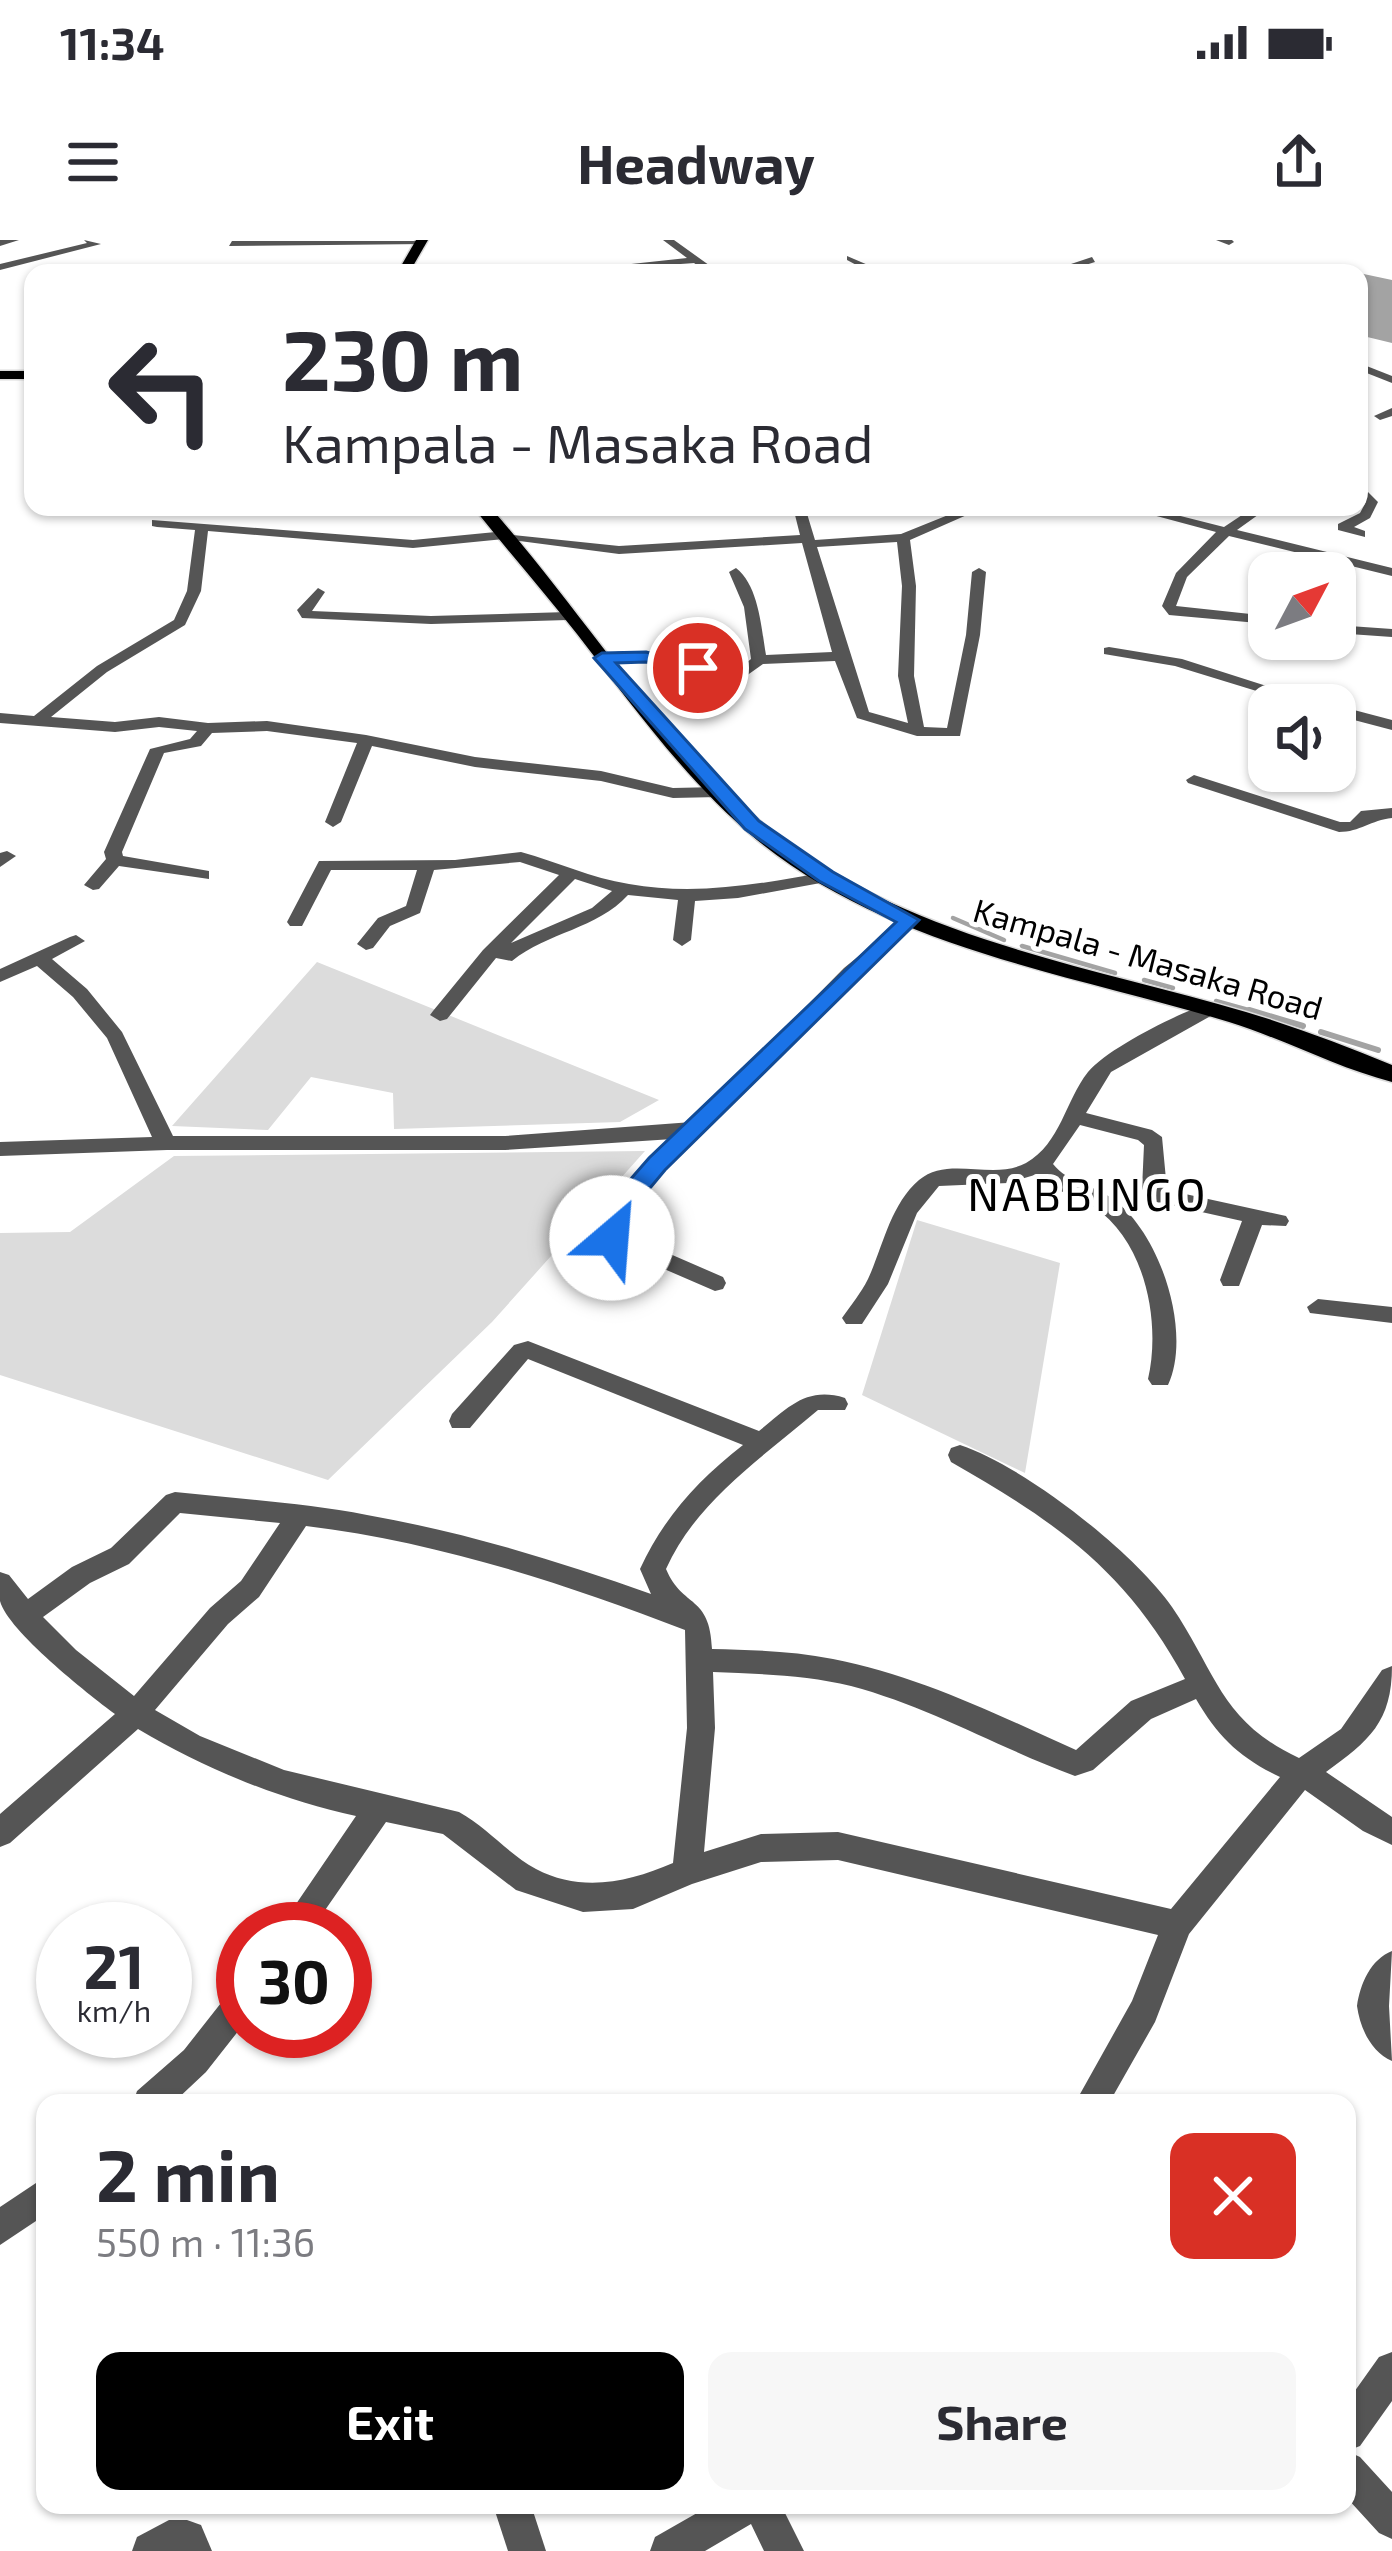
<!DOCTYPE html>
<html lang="en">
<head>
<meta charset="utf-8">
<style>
	body { margin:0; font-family:"Exo 2",sans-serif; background:#f7f7f7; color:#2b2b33; height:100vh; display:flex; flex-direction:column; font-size:45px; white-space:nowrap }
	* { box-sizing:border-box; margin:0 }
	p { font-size:39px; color:#7c7c81 }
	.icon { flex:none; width:66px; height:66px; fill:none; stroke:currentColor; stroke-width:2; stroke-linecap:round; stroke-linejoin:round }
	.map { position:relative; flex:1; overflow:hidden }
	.side { position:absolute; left:36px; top:1854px; width:1320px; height:420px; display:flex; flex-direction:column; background:#fff; border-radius:24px; box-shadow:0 3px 9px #0004 }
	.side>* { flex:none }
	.hud { position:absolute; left:24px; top:24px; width:1344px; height:252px; border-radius:24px; box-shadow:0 3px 9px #0004; background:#fff; color:#2b2b33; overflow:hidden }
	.needle { width:78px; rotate:49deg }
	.fabs { position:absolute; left:1248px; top:312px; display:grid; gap:24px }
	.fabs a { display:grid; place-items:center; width:108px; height:108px; border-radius:24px; background:#fff; box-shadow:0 3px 9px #0004; font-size:60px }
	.speed { position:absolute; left:36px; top:1662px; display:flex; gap:24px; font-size:60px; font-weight:700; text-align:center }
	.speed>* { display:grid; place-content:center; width:156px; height:156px; border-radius:50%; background:#fff; box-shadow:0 3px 9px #0004; line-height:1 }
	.speed small { font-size:30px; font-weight:400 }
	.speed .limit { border:18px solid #d22; background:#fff; color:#111 }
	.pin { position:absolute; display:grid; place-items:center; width:102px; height:102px; color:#fff; margin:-51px; border:6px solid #fff; border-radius:50%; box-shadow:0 3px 12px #0007 }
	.me { position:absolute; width:132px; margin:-66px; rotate:27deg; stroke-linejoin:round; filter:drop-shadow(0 0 9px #0008) }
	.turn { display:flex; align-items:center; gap:42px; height:252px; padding:0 60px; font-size:54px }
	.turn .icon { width:156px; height:156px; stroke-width:2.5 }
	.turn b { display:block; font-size:84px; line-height:102px }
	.round { display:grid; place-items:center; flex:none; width:126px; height:126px; border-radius:24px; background:#f7f7f7 }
	.head { display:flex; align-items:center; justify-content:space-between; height:204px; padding:0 60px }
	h1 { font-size:72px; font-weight:700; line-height:90px }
	.button { display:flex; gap:24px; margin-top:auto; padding:24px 60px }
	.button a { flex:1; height:138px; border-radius:24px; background:#000; color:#fff; font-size:48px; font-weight:700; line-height:138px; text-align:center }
	.button a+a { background:#f7f7f7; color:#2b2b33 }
	.status { display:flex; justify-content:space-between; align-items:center; height:84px; padding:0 60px; background:#fff; direction:ltr }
	.status svg { height:33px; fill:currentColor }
	header { display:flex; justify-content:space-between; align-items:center; height:156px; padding:0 60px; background:#fff; font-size:54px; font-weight:700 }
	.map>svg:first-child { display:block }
	.green { fill:#dcdcdc }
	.water { fill:#a3a3a3 }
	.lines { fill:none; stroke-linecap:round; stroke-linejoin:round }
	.stream-far1 { stroke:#a3a3a3; stroke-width:4.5 }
	.stream { stroke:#a3a3a3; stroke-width:6 }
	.major-casing { stroke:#dbdbdb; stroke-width:3 }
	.minor { fill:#555; fill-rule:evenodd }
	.major { fill:#000; fill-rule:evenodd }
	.route { fill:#1a73e8; stroke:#114b97; stroke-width:3 }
	.labels { text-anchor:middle; stroke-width:10; stroke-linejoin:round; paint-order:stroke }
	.far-street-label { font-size:33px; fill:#000; stroke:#fff }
	.quarter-label { font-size:45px; letter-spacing:3px; fill:#000; stroke:#fff }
</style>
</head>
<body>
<div class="status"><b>11:34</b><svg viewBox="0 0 49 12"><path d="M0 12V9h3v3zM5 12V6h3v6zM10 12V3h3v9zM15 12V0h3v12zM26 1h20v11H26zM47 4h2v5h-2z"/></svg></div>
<header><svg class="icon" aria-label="menu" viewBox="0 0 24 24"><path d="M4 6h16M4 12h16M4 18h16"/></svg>Headway<svg class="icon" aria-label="share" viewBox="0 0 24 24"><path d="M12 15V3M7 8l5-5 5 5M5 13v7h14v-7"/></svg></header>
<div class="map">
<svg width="1392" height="2311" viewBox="0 0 1392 2311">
	<rect width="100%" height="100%" fill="#fff"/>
	<!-- green -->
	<g class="green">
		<path d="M317 722 659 860 620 882 394 889 393 853 311 837 268 890 172 886Z"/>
		<path d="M645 911 492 1082 328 1240 0 1135V993L70 992 174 916Z"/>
		<path d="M917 980 1060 1023 1025 1233 862 1155Z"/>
	</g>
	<!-- water -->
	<path class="water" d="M1359 33 1392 40V103L1359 95Z"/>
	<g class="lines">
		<!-- stream-far1 -->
		<g class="stream-far1">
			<path d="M953 678 1004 700"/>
			<path d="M1022 706 1115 733"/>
			<path d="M1144 740 1173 748"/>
			<path d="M1216 761 1259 773"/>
		</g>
		<!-- stream -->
		<g class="stream">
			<path d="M1249 770 1303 786"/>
			<path d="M1321 792 1378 810"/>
		</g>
		<!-- major casing -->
		<g class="major-casing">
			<g id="major">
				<path d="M416 0H428L409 33H397Z"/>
				<rect x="0" y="131" width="33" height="8"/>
				<path d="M473 267H490C583 372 661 501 771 590 905 698 1087 725 1246 772 1296 787 1344 805 1392 825V842C1337 828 1284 799 1229 782 1071 734 889 708 757 600 687 542 632 465 577 394 543 351 507 310 473 267Z"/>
			</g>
		</g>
		<!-- minor -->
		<g class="minor">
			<path d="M0 0H19L0 6Z"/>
			<path d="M84 0 101 4 0 30V24L87 3Z"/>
			<path d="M663 0H674L720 33H708L694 23 627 28 622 25 687 18Z"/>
			<path d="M1216 0H1232L1234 2 1229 5Z"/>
			<path d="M232 1H421L426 4 229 6Z"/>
			<path d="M847 16 875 28 861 32 862 28 847 20Z"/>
			<path d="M1092 17 1095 22 1060 33H1044Z"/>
			<path d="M1359 123 1392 136V143L1359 130Z"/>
			<path d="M1392 168V176L1380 180 1374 176Z"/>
			<path d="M1368 252 1378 262 1370 278 1354 287 1365 291V297L1338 290V284L1360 273 1366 262 1362 256Z"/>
			<path d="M793 267H805L815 300 901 294 968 267H985L910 300 916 346 914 436 924 487 947 488 966 395 972 332 979 328 986 332 980 395 960 496H917L857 478 835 421 763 424 739 441 646 421 602 422 595 418C626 400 700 424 736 431L751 419 744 367 729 332 736 328C759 346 761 387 766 415L832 412 802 303 619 314 504 299 413 308 208 291 201 351 185 385 107 432 51 477 115 482 159 477 208 483 267 481 366 495 475 517 601 531 673 548 718 547 726 552 718 557 673 558 601 541 475 527 372 506 341 582 333 587 325 582 357 503 267 491 212 493 201 506 164 513 122 612 123 616 209 631V639L119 626 99 649 93 650 84 645 106 619 104 612 150 509 190 499 197 491 159 487 115 492 0 483V473L34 476 97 426 174 380 187 351 195 290 157 287 152 286V280L413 300 506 291 513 295 619 306 800 295ZM897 302 902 346 898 436 908 483 869 472 817 307Z"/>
			<path d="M995 267H1029L1012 275Z"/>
			<path d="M1123 267H1145L1224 287 1254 267H1269L1237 290 1392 328V336L1229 296 1187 337 1176 366 1269 376V384L1169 375 1162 366 1176 333 1216 292Z"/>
			<path d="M318 348 325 352 312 371 431 376 568 372 575 376 568 380 431 384 302 378 297 370Z"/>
			<path d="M1335 385 1392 389V397L1335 393Z"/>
			<path d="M1109 407 1182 419 1326 465H1302L1175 426 1104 414V408Z"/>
			<path d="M1335 465 1392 480V490L1335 475Z"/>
			<path d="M1194 535 1340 582H1350L1361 571 1392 568V578C1371 580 1360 592 1339 592L1188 543 1186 540Z"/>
			<path d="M7 611 16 616 0 627V613Z"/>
			<path d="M521 612C558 622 591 638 629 644 696 656 760 644 826 632L835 637 826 642 738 658 695 661 691 700 682 706 673 700 678 660 628 655C597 689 548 692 512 721L496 718 447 779 440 781 430 775 433 771 483 710 559 635 520 622 434 630 420 673 390 686 373 708 366 710 357 704 378 678 406 666 417 630H331L302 686H290L287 682 319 621 455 620ZM575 639 612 651 592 668 511 703Z"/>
			<path d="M909 675 918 680 915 684C848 744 786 809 723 874 687 912 640 942 624 994L723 1037 726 1043 723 1049 715 1051 604 1003 601 998 627 945 673 899 505 910H167L0 916V902L152 897 107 798 73 757 37 726 0 742V729L70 697 76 695 85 701 52 719 87 749 122 792 173 896H505L692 882 844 728Z"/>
			<path d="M1209 763 1219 769 1216 773 1111 832 1086 873 1152 890 1162 897 1167 950 1286 976 1289 981 1286 986 1262 985 1239 1046H1223L1220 1040 1242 981 1152 961 1142 949 1144 905 1138 900 1080 885 1053 924C1068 943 1091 944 1110 957 1159 989 1193 1091 1168 1145H1152L1148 1139C1161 1083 1146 1002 1094 967 1075 955 1053 952 1038 934L1008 943 939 946 917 973 888 1044 862 1084H846L842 1078C851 1065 861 1053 868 1039 883 1007 890 965 919 940 948 915 993 941 1026 923 1061 903 1065 861 1088 832 1108 808 1179 773 1209 763Z"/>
			<path d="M1318 1059 1392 1067V1083L1310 1073 1307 1067Z"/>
			<path d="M528 1101 759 1191C788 1168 806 1146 845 1158L848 1164 845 1170H818C762 1218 697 1260 666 1329 683 1369 710 1354 712 1409 752 1410 793 1411 833 1419 917 1435 998 1475 1076 1510L1131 1461 1185 1439C1126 1330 1056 1282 951 1222L948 1215 951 1208 960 1205C1024 1226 1134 1312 1172 1367 1217 1433 1220 1481 1299 1518L1341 1489 1382 1430 1392 1426C1392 1482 1369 1501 1326 1532L1392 1577V1605L1363 1591 1305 1550 1189 1694 1155 1782 1109 1863H1075L1132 1761 1158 1695 838 1620 761 1622 692 1644 633 1669 583 1672 516 1650 443 1594 386 1582 312 1689H279L356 1576C278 1559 206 1529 138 1489L10 1603 0 1607V1574L115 1474C88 1454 8 1391 0 1361 0 1353 0 1340 0 1332L9 1335 28 1359 72 1327 111 1308 166 1255 175 1252C239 1259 304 1263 367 1275 464 1292 558 1321 651 1354L640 1329C664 1277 698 1240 743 1205L528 1119 470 1188H452L449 1181 452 1174 514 1105ZM180 1273 280 1283 241 1341 210 1368 134 1456 76 1410 43 1377 90 1343 129 1324ZM306 1286C437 1302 563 1343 685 1390L687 1488 673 1623C629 1642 582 1653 536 1629 508 1614 488 1588 459 1572L284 1530 200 1496 155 1470 228 1384 259 1357ZM713 1432C759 1434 806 1435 851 1446 930 1467 999 1508 1075 1536L1093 1530 1151 1479 1196 1459C1218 1497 1240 1518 1280 1537L1171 1669 838 1592 761 1594 704 1612 715 1488Z"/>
			<path d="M1392 1711 1389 1766 1392 1821C1371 1812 1360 1788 1357 1766 1360 1744 1371 1719 1392 1711Z"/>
			<path d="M243 1744V1785L206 1832 173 1863H133L137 1851 184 1810 232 1749Z"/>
			<path d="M45 1937V1975L0 2005V1967Z"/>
			<path d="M1392 2112V2161L1360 2206 1347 2211 1360 2217 1392 2252V2299L1379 2293 1347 2258V2162L1379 2117Z"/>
			<path d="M493 2265H531L546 2311H508Z"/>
			<path d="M711 2265H781L804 2311H764L751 2284 705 2311H650L655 2297Z"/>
			<path d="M169 2280H187L201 2285 212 2311H132L137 2297Z"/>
		</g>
		<!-- major -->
		<use href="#major" class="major"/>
	</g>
	<!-- route -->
	<path class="route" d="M646 412 707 428 698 433 646 422 616 423 759 581 833 632 919 680 665 930 635 966 621 1004 612 1006 599 998 615 957 649 918 896 682 819 641 745 589 594 418 602 413Z"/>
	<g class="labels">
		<!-- far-street labels -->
		<g class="far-street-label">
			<text transform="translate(1148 719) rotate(16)" y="12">Kampala - Masaka Road</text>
		</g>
		<!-- quarter labels -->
		<g class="quarter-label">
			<text x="1088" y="971">NABBINGO</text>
		</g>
	</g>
</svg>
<div class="fabs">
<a><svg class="needle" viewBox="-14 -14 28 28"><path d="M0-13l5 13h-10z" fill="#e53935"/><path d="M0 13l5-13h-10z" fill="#7c7c81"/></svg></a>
<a><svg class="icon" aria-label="sound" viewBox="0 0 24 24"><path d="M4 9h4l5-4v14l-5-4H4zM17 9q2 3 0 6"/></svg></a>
</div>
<div class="speed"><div>21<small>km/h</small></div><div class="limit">30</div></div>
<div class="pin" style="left:698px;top:428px;background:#d93025"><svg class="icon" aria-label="arrive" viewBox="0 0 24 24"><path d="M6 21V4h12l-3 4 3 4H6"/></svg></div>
<svg class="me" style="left:612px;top:998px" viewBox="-20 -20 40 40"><circle r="19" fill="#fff"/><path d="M0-13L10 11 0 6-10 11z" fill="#1a73e8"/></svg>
<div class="hud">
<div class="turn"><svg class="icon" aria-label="left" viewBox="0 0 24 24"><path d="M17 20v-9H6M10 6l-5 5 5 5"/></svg><div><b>230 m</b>Kampala - Masaka Road</div></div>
</div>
<section class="side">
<div class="head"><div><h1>2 min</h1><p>550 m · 11:36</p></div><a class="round" style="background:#d93025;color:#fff"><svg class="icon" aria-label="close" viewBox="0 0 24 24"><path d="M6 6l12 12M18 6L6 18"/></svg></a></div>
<div class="button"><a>Exit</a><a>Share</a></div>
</section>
</div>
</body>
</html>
